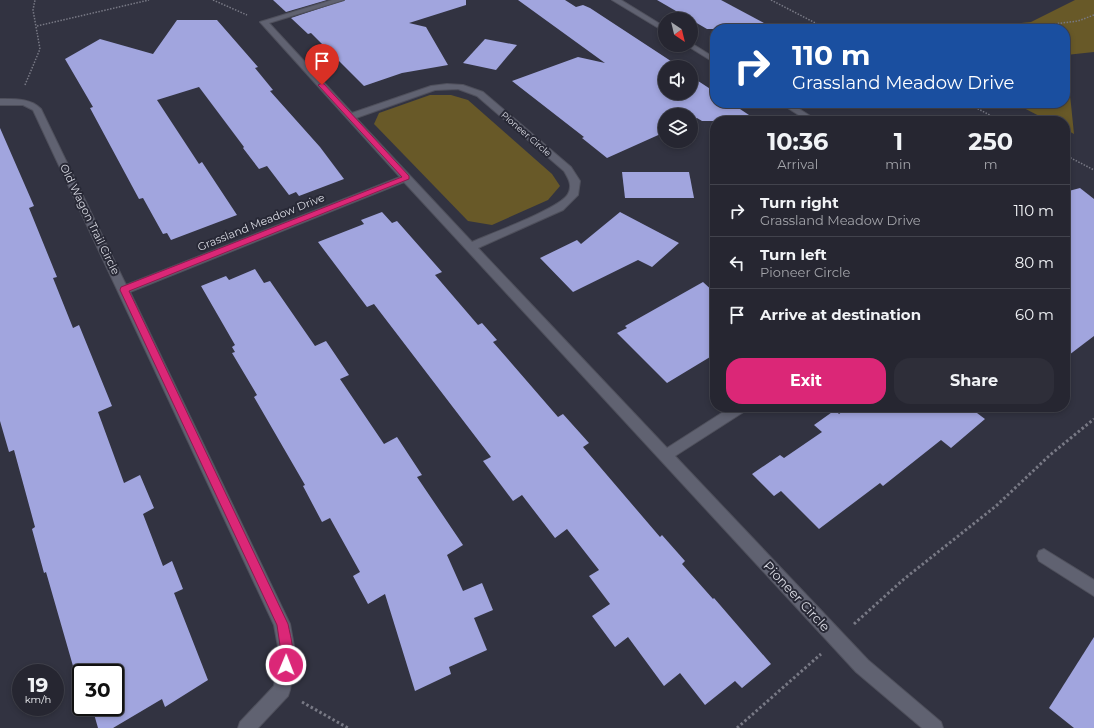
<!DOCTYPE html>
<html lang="en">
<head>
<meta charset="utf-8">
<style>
	body { margin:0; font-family:Montserrat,sans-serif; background:#2e2e39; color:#f1f3f6; height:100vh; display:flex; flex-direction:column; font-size:15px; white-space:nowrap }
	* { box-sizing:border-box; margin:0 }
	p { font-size:13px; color:#a4a5ab }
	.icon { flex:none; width:22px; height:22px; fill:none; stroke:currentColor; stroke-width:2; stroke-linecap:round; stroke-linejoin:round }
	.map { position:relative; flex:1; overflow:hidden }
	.drawer { position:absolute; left:710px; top:116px; width:360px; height:296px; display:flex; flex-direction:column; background:#262631; border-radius:16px; box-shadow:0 2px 6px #0003,0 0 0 1px #42434d }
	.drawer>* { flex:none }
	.banner { position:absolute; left:710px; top:24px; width:360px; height:84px; border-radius:16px; box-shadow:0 2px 6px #0003,0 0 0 1px #42434d; background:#1a4fa0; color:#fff; overflow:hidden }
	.needle { width:26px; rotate:145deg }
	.tools { position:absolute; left:658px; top:12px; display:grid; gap:8px }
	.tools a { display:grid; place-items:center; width:40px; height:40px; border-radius:50%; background:#262631; box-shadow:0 2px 6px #0003,0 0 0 1px #42434d; font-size:20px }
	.speed { position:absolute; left:12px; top:664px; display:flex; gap:8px; font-size:20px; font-weight:700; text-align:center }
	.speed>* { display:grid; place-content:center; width:52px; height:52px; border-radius:50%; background:#262631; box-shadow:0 2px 6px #0003,0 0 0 1px #42434d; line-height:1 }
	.speed small { font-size:10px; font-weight:400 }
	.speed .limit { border:2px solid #111; border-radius:6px; background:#fff; color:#111 }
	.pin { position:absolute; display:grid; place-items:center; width:34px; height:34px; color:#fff; margin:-41px -17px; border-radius:50% 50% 50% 0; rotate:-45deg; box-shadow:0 0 4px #0007 }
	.pin .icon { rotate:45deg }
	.me { position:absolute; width:44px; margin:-22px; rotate:1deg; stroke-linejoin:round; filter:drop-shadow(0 0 3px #0008) }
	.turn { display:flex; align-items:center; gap:14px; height:84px; padding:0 16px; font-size:18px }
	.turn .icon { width:52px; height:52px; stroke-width:2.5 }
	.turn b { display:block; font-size:28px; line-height:34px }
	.eta { display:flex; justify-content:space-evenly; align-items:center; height:68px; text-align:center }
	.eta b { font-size:24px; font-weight:700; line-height:28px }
	.cta { display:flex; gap:8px; margin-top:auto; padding:8px 16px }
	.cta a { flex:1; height:46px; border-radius:16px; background:#db2777; color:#fff; font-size:16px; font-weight:700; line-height:46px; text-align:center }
	.cta a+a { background:#2e2e39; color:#f1f3f6 }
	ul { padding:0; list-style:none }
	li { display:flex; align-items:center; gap:12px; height:52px; padding:0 16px; border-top:1px solid #42434d }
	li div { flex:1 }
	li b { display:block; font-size:15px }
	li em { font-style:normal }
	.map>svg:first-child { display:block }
	.green { fill:#685928 }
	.building { fill:#a1a5de }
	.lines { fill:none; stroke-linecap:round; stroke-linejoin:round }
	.street-casing { stroke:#4f505c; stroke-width:2 }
	.path-far1 { stroke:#787985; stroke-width:1.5; stroke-dasharray:1.5 1.5; stroke-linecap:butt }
	.path { stroke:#787985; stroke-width:3; stroke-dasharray:2.5 2.5; stroke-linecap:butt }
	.street { fill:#606271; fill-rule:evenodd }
	.route { fill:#db2777; stroke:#8e194d }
	.labels { text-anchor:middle; stroke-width:4; stroke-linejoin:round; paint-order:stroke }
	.far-street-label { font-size:9px; fill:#d9dae3; stroke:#282936 }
	.street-label { font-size:11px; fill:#d9dae3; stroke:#282936 }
	.near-street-label { font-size:13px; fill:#d9dae3; stroke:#282936 }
</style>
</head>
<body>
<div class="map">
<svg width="1094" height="728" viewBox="0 0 1094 728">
	<rect width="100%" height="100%" fill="#323341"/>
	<!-- green -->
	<g class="green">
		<path d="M1075 0H1094V52L1066 55 1074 134 1065 129V121H1049L1014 103H1065V29H957L1031 22Z"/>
		<path d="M430 95H451L468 100 552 174 560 186 548 200 492 225 468 221 374 124 379 113Z"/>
	</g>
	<!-- building -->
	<g class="building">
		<path d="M273 0H327L286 12Z"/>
		<path d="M345 0H466V5L409 23 426 27 448 65 402 73 364 86 311 33 308 34 291 18Z"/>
		<path d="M518 0H565L576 7 583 5 590 8 680 67H665V93H691V74L694 76 692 77 715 92V103H731L758 121H702L697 118 691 121V115H665V132L607 158 582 138 584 137 512 81 578 57 605 63Z"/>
		<path d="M657 0H721L775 29H707Z"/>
		<path d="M177 20H217L258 67 255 68 273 90 270 91 320 147 344 179 299 196 296 192 289 195 267 166 259 169 243 148 244 147 199 87 157 100 199 164 202 162 237 215 171 240 167 233 163 234 143 198 139 199 90 108 93 107 65 59 100 39 153 54Z"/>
		<path d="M485 39 517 45 496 70 463 63Z"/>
		<path d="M0 128 34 206 29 208 57 277 53 278 73 328 79 325 112 406 98 412 124 483 140 475 154 508 143 514 163 566 172 561 183 589 174 593 208 680 165 707 162 699 113 728H98L92 707H115V673H75L46 572 44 573 32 529 35 527 14 450 9 452 0 421Z"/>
		<path d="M622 172H689L694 198H625Z"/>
		<path d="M1080 188 1094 199V336L1065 358V192Z"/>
		<path d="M382 212 392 223 397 221 442 272 435 275 478 325 482 323 497 340 493 342 558 417 563 414 589 443 583 447 660 537 662 535 685 561 682 564 713 599 714 598 771 664 742 688 735 681 705 705 680 673 664 686 628 637 615 647 592 616 610 604 589 576 599 570 567 529 555 538 522 495 513 501 483 461 491 457 374 304 367 307 318 242 364 224 361 220Z"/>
		<path d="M620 212 679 243 652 267 638 260 573 292 540 258 577 240 581 244Z"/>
		<path d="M255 269 264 283 270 281 315 346 326 341 349 375 340 379 384 444 397 437 422 475 417 477 463 545 447 555 463 591 482 583 493 610 474 618 487 650 449 667 451 674 415 691 385 594 368 604 353 576 360 572 330 518 322 522 303 486 305 485 254 397 257 395 232 353 235 352 232 347 235 345 201 286 226 276 229 280Z"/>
		<path d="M703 282 715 293V354L667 383 617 333 627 328 625 326Z"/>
		<path d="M848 407H969L985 419 951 448 941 440 883 486 880 483 819 529 781 491 774 496 752 474 780 455 784 458 822 432 814 425 835 410 839 414Z"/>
		<path d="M1094 637V728H1074L1049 708Z"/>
	</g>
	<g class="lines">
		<!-- street casing -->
		<g class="street-casing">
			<g id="street">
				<path d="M332 0H344L269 23 352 113 431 86 447 84 463 85 483 92 571 167 580 181 578 195 563 210 478 248 667 448 731 407H747L745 411 675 456 868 660 941 722 943 728H922L856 672 404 182 130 292 290 624 295 652 290 690 288 696 258 728H238L240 722 274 686 279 652 274 625 33 110 23 105H0V99C14 99 31 98 41 109L126 285 400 177 260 22ZM458 89 477 96 564 171C568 178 573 185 568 194 561 208 490 234 472 242L356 118 435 90Z"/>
				<path d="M612 0H621L665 27V32Z"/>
				<path d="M691 43 715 58V63L686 45H691Z"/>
				<path d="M780 103H790L818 121H808Z"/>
				<path d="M1044 549 1094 580V596L1039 561 1037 556 1039 551Z"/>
			</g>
		</g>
		<!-- path-far1 -->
		<g class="path-far1">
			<path d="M213 0 247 15"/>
			<path d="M771 0 827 29"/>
			<path d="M37 26 149 0"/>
			<path d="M1013 29 1078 21 1094 15"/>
			<path d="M25 85 40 49 33 10 35 0"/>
			<path d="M967 103 1001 121"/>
			<path d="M1065 155 1094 170"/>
		</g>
		<!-- path -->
		<g class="path">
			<path d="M854 624 904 579 996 506 1050 455 1094 419"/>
			<path d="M302 702 348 728"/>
			<path d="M737 728 821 654"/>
		</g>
		<!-- street -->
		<use href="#street" class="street"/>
	</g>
	<!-- route -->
	<path class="route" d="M322 83 324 84 409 176V179L129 291 288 624C291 639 296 654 290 669L286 671 281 669 280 665 281 652 277 625 120 290 121 287 402 177 319 86 318 85Z"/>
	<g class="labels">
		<!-- far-street labels -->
		<g class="far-street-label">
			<text transform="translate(526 134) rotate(41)" y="3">Pioneer Circle</text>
		</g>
		<!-- street labels -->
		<g class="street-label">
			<text transform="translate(90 219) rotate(64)" y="4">Old Wagon Trail Circle</text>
			<text transform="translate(261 222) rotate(-22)" y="4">Grassland Meadow Drive</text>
		</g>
		<!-- near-street labels -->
		<g class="near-street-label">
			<text transform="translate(797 596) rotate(47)" y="5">Pioneer Circle</text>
		</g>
	</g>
</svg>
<div class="tools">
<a><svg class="needle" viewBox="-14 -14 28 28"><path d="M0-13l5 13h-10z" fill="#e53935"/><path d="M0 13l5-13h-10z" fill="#a4a5ab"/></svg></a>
<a><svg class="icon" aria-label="sound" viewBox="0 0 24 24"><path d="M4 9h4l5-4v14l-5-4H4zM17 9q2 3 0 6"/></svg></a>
<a><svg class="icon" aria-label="layers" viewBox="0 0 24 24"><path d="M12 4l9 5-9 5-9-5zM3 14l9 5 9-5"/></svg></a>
</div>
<div class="speed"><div>19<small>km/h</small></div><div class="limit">30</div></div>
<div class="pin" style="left:322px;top:85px;background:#d93025"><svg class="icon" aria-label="arrive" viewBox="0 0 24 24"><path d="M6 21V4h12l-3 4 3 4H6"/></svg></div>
<svg class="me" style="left:286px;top:665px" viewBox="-20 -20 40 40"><circle r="17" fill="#db2777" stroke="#fff" stroke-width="3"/><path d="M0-11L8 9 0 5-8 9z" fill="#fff"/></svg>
<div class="banner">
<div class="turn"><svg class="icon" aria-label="right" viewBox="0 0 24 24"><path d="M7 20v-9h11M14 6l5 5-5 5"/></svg><div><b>110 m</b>Grassland Meadow Drive</div></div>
</div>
<section class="drawer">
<div class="eta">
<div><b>10:36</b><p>Arrival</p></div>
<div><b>1</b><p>min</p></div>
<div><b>250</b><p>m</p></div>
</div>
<ul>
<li><svg class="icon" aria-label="right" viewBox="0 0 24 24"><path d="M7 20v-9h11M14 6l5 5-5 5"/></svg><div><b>Turn right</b><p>Grassland Meadow Drive</p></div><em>110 m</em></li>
<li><svg class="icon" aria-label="left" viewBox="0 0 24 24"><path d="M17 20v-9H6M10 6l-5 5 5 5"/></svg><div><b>Turn left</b><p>Pioneer Circle</p></div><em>80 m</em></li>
<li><svg class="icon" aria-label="arrive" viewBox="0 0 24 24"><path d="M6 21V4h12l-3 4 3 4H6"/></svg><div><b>Arrive at destination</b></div><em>60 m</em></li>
</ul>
<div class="cta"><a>Exit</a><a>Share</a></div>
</section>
</div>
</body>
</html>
